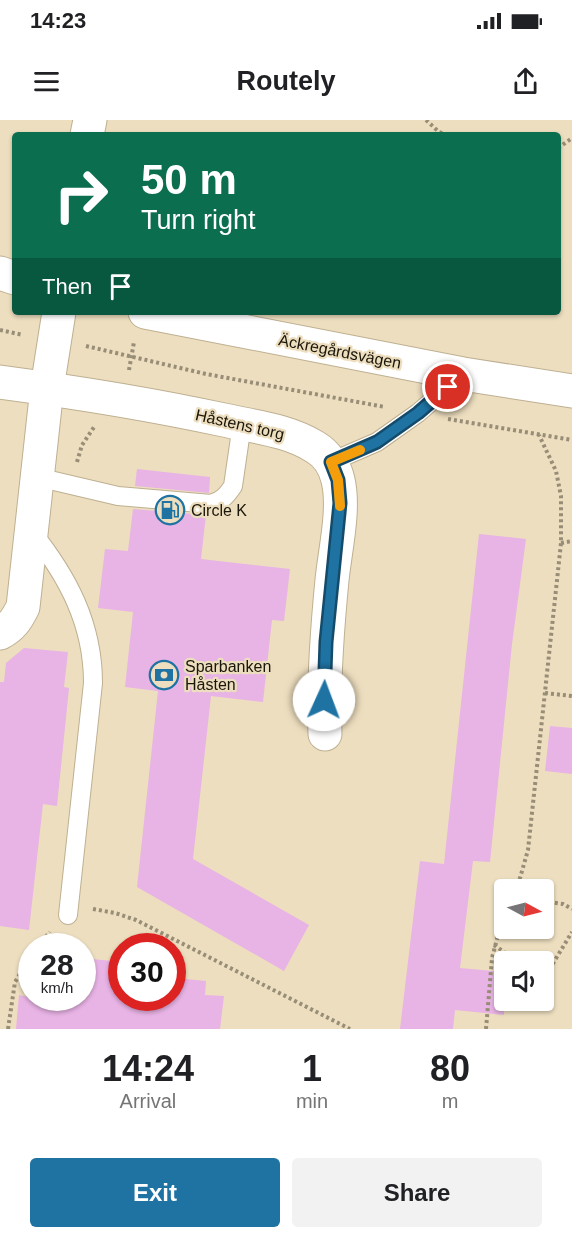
<!DOCTYPE html>
<html lang="en">
<head>
<meta charset="utf-8">
<style>
	body { margin:0; font-family:Helvetica,sans-serif; background:#f2f2f2; color:#202124; height:100vh; display:flex; flex-direction:column; font-size:22px; white-space:nowrap }
	* { box-sizing:border-box; margin:0 }
	p { font-size:20px; color:#757577 }
	.icon { flex:none; width:33px; height:33px; fill:none; stroke:currentColor; stroke-width:2; stroke-linecap:round; stroke-linejoin:round }
	.map { position:relative; height:909px; overflow:hidden }
	.side { display:flex; flex-direction:column; background:#fff; flex:1 }
	.side>* { flex:none }
	.top-card { position:absolute; left:12px; top:12px; width:549px; height:183px; border-radius:6px; box-shadow:0 2px 4px #0004; background:#0b6e4f; color:#fff; overflow:hidden }
	.needle { width:39px; rotate:97deg }
	.fabs { position:absolute; left:494px; top:759px; display:grid; gap:12px }
	.fabs a { display:grid; place-items:center; width:60px; height:60px; border-radius:6px; background:#fff; box-shadow:0 2px 4px #0004; font-size:30px }
	.speed { position:absolute; left:18px; top:813px; display:flex; gap:12px; font-size:30px; font-weight:700; text-align:center }
	.speed>* { display:grid; place-content:center; width:78px; height:78px; border-radius:50%; background:#fff; box-shadow:0 2px 4px #0004; line-height:1 }
	.speed small { font-size:15px; font-weight:400 }
	.speed .limit { border:9px solid #d22; background:#fff; color:#111 }
	.pin { position:absolute; display:grid; place-items:center; width:51px; height:51px; color:#fff; margin:-26px; border:3px solid #fff; border-radius:50%; box-shadow:0 2px 6px #0007 }
	.me { position:absolute; width:66px; margin:-33px; rotate:2deg; stroke-linejoin:round; filter:drop-shadow(0 0 4px #0008) }
	.turn { display:flex; align-items:center; gap:21px; height:126px; padding:0 30px; font-size:27px }
	.turn .icon { width:78px; height:78px; stroke-width:2.5 }
	.turn b { display:block; font-size:42px; line-height:51px }
	.then { display:flex; align-items:center; height:57px; padding:0 30px; background:#0003; gap:12px; font-size:22px }
	.eta { display:flex; justify-content:space-evenly; align-items:center; height:102px; text-align:center }
	.eta b { font-size:36px; font-weight:700; line-height:42px }
	.button { display:flex; gap:12px; margin-top:auto; padding:12px 30px }
	.button a { flex:1; height:69px; border-radius:6px; background:#1e73a3; color:#fff; font-size:24px; font-weight:700; line-height:69px; text-align:center }
	.button a+a { background:#f2f2f2; color:#202124 }
	.status { display:flex; justify-content:space-between; align-items:center; height:42px; padding:0 30px; background:#fff; direction:ltr }
	.status svg { height:16px; fill:currentColor }
	header { display:flex; justify-content:space-between; align-items:center; height:78px; padding:0 30px; background:#fff; font-size:27px; font-weight:700 }
	.map>svg:first-child { display:block }
	.building { fill:#e8b3e5 }
	.lines { fill:none; stroke-linecap:round; stroke-linejoin:round }
	.lane-casing { stroke:#beb091; stroke-width:20 }
	.street-casing { stroke:#beb091; stroke-width:35 }
	.secondary-casing { stroke:#beb091; stroke-width:35 }
	.path { stroke:#988d76; stroke-width:4; stroke-dasharray:3 3; stroke-linecap:butt }
	.lane { stroke:#fff; stroke-width:18 }
	.street { stroke:#fff; stroke-width:33 }
	.secondary { stroke:#fff; stroke-width:33 }
	.route-casing { stroke:#144b6a; stroke-width:15 }
	.route { stroke:#1e73a3; stroke-width:10 }
	.slow { stroke:#f59e0b; stroke-width:10 }
	.labels { text-anchor:middle; stroke-width:4.5; stroke-linejoin:round; paint-order:stroke }
	.street-label { font-size:16px; fill:#1b160a; stroke:#eddebf }
	.poi-label { font-size:16px; fill:#1b160a; stroke:#eddebf; text-anchor:start }
</style>
</head>
<body>
<div class="status"><b>14:23</b><svg viewBox="0 0 49 12"><path d="M0 12V9h3v3zM5 12V6h3v6zM10 12V3h3v9zM15 12V0h3v12zM26 1h20v11H26zM47 4h2v5h-2z"/></svg></div>
<header><svg class="icon" aria-label="menu" viewBox="0 0 24 24"><path d="M4 6h16M4 12h16M4 18h16"/></svg>Routely<svg class="icon" aria-label="share" viewBox="0 0 24 24"><path d="M12 15V3M7 8l5-5 5 5M5 13v7h14v-7"/></svg></header>
<div class="map">
<svg width="572" height="909" viewBox="0 0 572 909">
	<rect width="100%" height="100%" fill="#eddebf"/>
	<!-- building -->
	<g class="building">
		<path d="M137 349 210 357 209 373 135 366Z"/>
		<path d="M133 389 206 395 201 439 290 449 284 501 272 500 263 582 211 576 193 739 309 805 284 851 137 767 158 571 125 567 133 492 98 488 105 429 128 431Z"/>
		<path d="M479 414 526 419 512 524 490 742 473 741 460 848 504 852V895L455 890 453 909H400L420 741 444 744Z"/>
		<path d="M24 528 68 532 64 567 69 568 57 686 43 684 29 810 0 806V562H4L6 543Z"/>
		<path d="M550 606 572 608V654L545 651Z"/>
		<path d="M82 838 122 842V878H172L174 858 206 861 205 875 224 876 220 909H16L19 875 32 878H82Z"/>
	</g>
	<g class="lines">
		<!-- lane casing -->
		<g class="lane-casing">
			<g id="lane">
				<path d="M331 342 377 322 418 293 463 254"/>
				<path d="M37 357 118 376 211 384C222 381 227 375 233 366L242 304"/>
				<path d="M32 412C68 457 93 504 93 563L68 795"/>
			</g>
		</g>
		<!-- street casing -->
		<g class="street-casing">
			<g id="street">
				<path d="M87 15 90 0"/>
				<path d="M0 262C75 272 150 284 224 300 255 307 288 310 315 327 327 334 335 347 338 360 345 389 335 430 332 460 327 511 323 562 325 614"/>
				<path d="M0 513C12 507 17 499 23 487L47 268 59 192"/>
			</g>
		</g>
		<!-- secondary casing -->
		<g class="secondary-casing">
			<g id="secondary">
				<path d="M0 153 15 158"/>
				<path d="M145 192 463 254 572 271"/>
			</g>
		</g>
		<!-- path -->
		<g class="path">
			<path d="M426 0 439 12 447 15"/>
			<path d="M558 28 572 18"/>
			<path d="M0 210 23 215"/>
			<path d="M86 226 206 254 385 287"/>
			<path d="M129 250 134 222"/>
			<path d="M448 299 572 320"/>
			<path d="M77 342 82 325 94 307"/>
			<path d="M561 423 572 421"/>
			<path d="M545 573 572 576"/>
			<path d="M514 770 520 758 528 730 561 423V376L556 351 539 315"/>
			<path d="M543 781 563 784 572 789"/>
			<path d="M93 789 115 793 136 800 350 909"/>
			<path d="M494 825 518 842"/>
			<path d="M38 826 50 812"/>
			<path d="M543 851 552 845 572 812"/>
			<path d="M8 909 15 862 32 834"/>
			<path d="M486 909 492 838 504 792"/>
		</g>
		<!-- lane -->
		<use href="#lane" class="lane"/>
		<!-- street -->
		<use href="#street" class="street"/>
		<!-- secondary -->
		<use href="#secondary" class="secondary"/>
	</g>
	<g class="lines">
		<!-- route casing -->
		<g class="route-casing">
			<path id="route" d="M324 580 326 522 340 383 338 360 331 342 377 322 418 293 448 267"/>
		</g>
		<!-- route -->
		<use href="#route" class="route"/>
		<!-- slow -->
		<path class="slow" d="M340 386 338 360 331 342 360 330"/>
	</g>
	<!-- icons -->
	<defs>
		<g id="fuel-ring" transform="scale(1.5)"><circle r="9.5" fill="#eddebf" stroke="#1e73a3" stroke-width="1.5"/><path d="M-5.5-6h7V0h2V4h1.3V-2.5L3-4.5l.8-.8L6-3V5H2.5V1h-1V6h-7ZM-4.2-4.7v3.2H.2V-4.7Z" fill="#1e73a3"/></g>
		<g id="bank-ring" transform="scale(1.5)"><circle r="9.5" fill="#eddebf" stroke="#1e73a3" stroke-width="1.5"/><path d="M-6-4H6V4H-6ZM0-2.3a2.3 2.3 0 1 0 0 4.6a2.3 2.3 0 1 0 0-4.6Z" fill="#1e73a3"/></g>
	</defs>
	<g fill-rule="evenodd">
		<use href="#fuel-ring" x="170" y="390"/>
		<use href="#bank-ring" x="164" y="555"/>
	</g>
	<g class="labels">
		<!-- street labels -->
		<g class="street-label">
			<text transform="translate(340 231) rotate(11)" y="6">Äckregårdsvägen</text>
			<text transform="translate(240 304) rotate(13)" y="6">Håstens torg</text>
		</g>
		<!-- poi labels -->
		<g class="poi-label">
			<text x="191" y="396">Circle K</text>
			<text x="185" y="552">Sparbanken<tspan x="185" dy="18">Håsten</tspan></text>
		</g>
	</g>
</svg>
<div class="fabs">
<a><svg class="needle" viewBox="-14 -14 28 28"><path d="M0-13l5 13h-10z" fill="#e53935"/><path d="M0 13l5-13h-10z" fill="#757577"/></svg></a>
<a><svg class="icon" aria-label="sound" viewBox="0 0 24 24"><path d="M4 9h4l5-4v14l-5-4H4zM17 9q2 3 0 6"/></svg></a>
</div>
<div class="speed"><div>28<small>km/h</small></div><div class="limit">30</div></div>
<div class="pin" style="left:448px;top:267px;background:#d93025"><svg class="icon" aria-label="arrive" viewBox="0 0 24 24"><path d="M6 21V4h12l-3 4 3 4H6"/></svg></div>
<svg class="me" style="left:324px;top:580px" viewBox="-20 -20 40 40"><circle r="19" fill="#fff"/><path d="M0-13L10 11 0 6-10 11z" fill="#1e73a3"/></svg>
<div class="top-card">
<div class="turn"><svg class="icon" aria-label="right" viewBox="0 0 24 24"><path d="M7 20v-9h11M14 6l5 5-5 5"/></svg><div><b>50 m</b>Turn right</div></div>
<div class="then">Then<svg class="icon" aria-label="arrive" viewBox="0 0 24 24"><path d="M6 21V4h12l-3 4 3 4H6"/></svg></div>
</div>
</div>
<section class="side">
<div class="eta">
<div><b>14:24</b><p>Arrival</p></div>
<div><b>1</b><p>min</p></div>
<div><b>80</b><p>m</p></div>
</div>
<div class="button"><a>Exit</a><a>Share</a></div>
</section>
</body>
</html>
